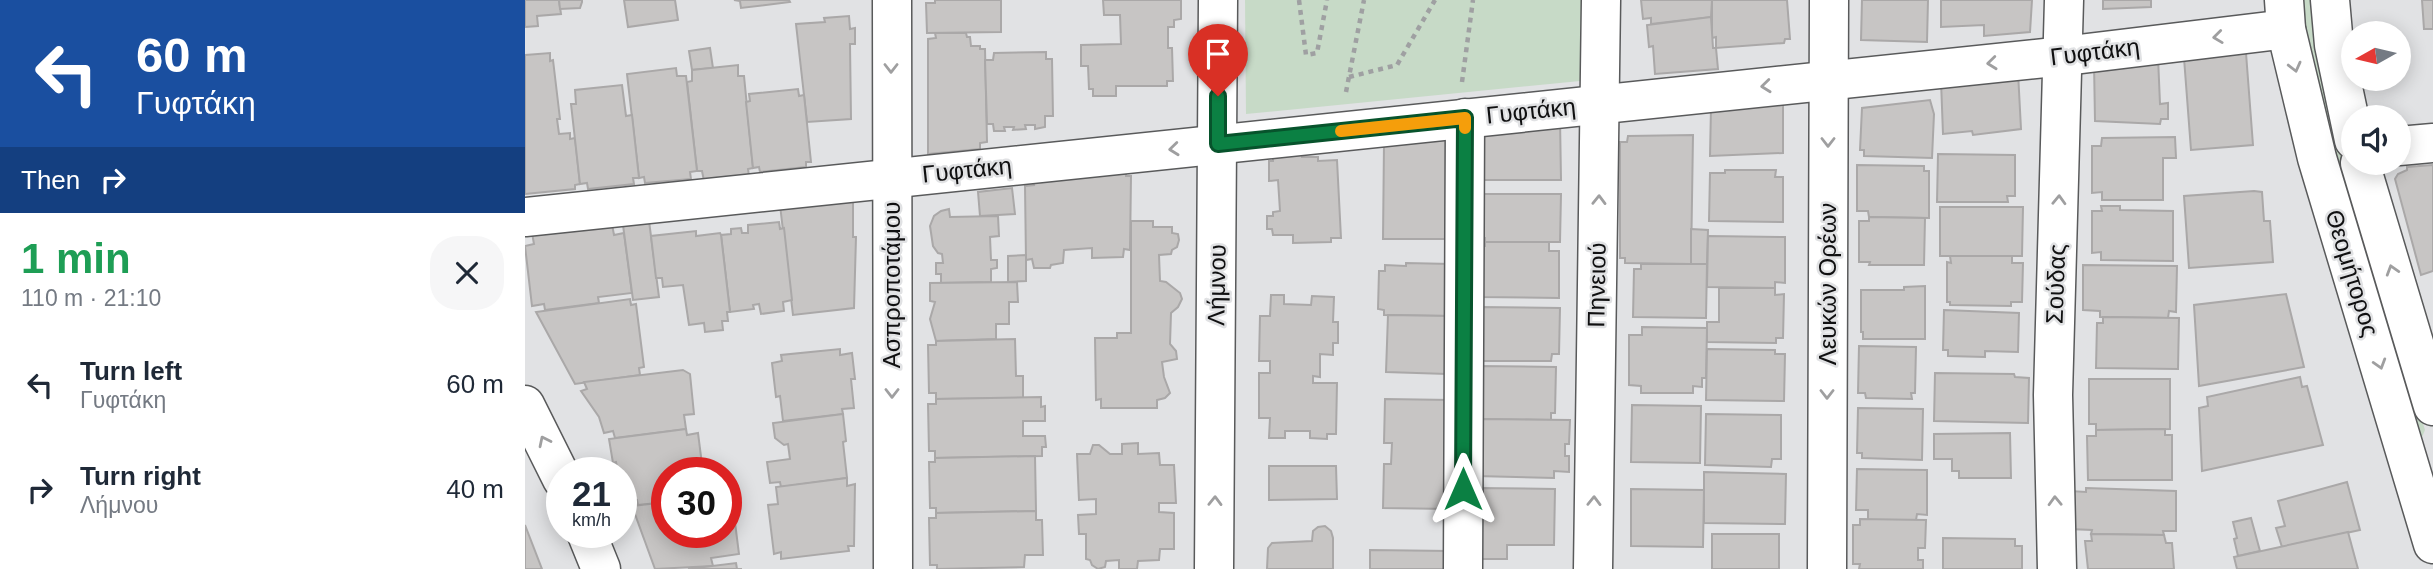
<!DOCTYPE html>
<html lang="en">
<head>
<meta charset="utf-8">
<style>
	body { margin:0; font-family:Arial,sans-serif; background:#f6f6f7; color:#1f2937; height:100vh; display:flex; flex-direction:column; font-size:26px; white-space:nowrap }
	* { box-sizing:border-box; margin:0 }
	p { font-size:23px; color:#747a83 }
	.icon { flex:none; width:38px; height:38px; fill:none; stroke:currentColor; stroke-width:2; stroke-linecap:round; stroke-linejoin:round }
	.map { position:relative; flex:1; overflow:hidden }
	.panel { display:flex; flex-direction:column; background:#fff; width:525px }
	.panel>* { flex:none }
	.guide { background:#1a4fa0; color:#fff; overflow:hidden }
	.needle { width:46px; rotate:262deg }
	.controls { position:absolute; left:1816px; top:21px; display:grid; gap:14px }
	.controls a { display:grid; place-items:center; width:70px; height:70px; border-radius:50%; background:#fff; box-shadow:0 4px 18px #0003; font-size:35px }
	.speed { position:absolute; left:21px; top:457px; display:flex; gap:14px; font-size:35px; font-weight:700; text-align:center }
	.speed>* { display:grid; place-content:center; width:91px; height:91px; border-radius:50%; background:#fff; box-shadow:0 4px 18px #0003; line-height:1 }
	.speed small { font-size:18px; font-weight:400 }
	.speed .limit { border:10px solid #d22; background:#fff; color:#111 }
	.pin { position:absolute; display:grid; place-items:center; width:60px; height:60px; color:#fff; margin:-72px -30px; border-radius:50% 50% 50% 0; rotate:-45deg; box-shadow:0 0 7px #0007 }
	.pin .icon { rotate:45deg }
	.me { position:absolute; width:77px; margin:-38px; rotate:0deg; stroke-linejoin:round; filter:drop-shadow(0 0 5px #0008) }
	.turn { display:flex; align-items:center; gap:24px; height:147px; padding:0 21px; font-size:32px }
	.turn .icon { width:91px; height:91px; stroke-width:2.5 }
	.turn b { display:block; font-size:49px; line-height:60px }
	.then { display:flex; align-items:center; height:66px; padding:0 21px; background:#0003; gap:14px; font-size:26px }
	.round { display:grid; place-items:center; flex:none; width:74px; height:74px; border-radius:28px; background:#f6f6f7 }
	.summary { display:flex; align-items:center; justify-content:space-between; height:119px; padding:0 21px }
	h1 { font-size:42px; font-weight:600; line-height:52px; color:#1e9e55 }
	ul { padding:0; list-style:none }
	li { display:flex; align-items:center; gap:21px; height:105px; padding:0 21px }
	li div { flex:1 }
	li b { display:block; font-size:26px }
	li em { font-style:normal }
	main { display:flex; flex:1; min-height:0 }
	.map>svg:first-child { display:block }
	.green { fill:#c7dac7 }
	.building { fill:#c7c5c4; stroke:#aaa8a8; stroke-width:2 }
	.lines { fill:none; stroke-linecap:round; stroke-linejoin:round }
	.street-casing { stroke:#595a5b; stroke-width:41 }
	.secondary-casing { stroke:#595a5b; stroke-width:41 }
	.path { stroke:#9fa0a2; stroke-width:4.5; stroke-dasharray:5 5; stroke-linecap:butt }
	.street { stroke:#fff; stroke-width:38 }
	.secondary { stroke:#fff; stroke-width:38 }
	.oneway { stroke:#9f9fa0 }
	.route-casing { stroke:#07532c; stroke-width:18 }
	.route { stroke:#0b8043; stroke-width:12 }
	.slow { stroke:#f59e0b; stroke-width:12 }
	.labels { text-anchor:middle; stroke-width:5; stroke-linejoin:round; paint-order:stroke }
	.street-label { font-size:24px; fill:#101011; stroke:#e1e2e4 }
</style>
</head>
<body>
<main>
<section class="panel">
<div class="guide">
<div class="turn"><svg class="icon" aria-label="left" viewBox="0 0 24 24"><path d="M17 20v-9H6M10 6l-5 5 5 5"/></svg><div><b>60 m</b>Γυφτάκη</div></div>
<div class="then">Then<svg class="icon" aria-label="right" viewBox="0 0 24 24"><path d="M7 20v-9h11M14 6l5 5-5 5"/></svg></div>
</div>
<div class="summary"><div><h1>1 min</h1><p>110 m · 21:10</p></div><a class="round"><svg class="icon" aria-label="close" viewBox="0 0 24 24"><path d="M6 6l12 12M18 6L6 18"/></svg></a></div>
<ul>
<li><svg class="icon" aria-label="left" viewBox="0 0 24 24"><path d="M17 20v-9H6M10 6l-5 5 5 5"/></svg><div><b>Turn left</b><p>Γυφτάκη</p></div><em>60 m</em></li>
<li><svg class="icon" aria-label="right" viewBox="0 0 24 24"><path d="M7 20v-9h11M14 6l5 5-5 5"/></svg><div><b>Turn right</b><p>Λήμνου</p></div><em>40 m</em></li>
</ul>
</section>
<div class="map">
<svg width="1908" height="569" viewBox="0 0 1908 569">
	<rect width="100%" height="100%" fill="#e1e2e4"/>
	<!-- green -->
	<g class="green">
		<path d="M720 0H1057L1055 81 721 114Z"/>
		<path d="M1775 0H1792L1815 147 1826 191 1900 430 1897 437 1891 433 1800 164Z"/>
	</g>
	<!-- building -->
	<g class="building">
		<path d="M0 0H34L36 14 12 16 13 26 0 27Z"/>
		<path d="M34 0H57V2L55 8 35 9Z"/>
		<path d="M99 0H150L153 20 103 27Z"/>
		<path d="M209 0H264L265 2 216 8 215 1Z"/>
		<path d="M410 0H476V32L402 33 401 3H410Z"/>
		<path d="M578 0H656V19L649 20V27H643V48H647L648 81H642V86H591V96H568V89H564L563 66H556V45L596 44 595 15H579Z"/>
		<path d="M1116 0H1187L1186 17 1126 24V18L1118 19Z"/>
		<path d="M1187 0H1262L1265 39H1260L1259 43 1191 48V37L1187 38Z"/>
		<path d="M1337 0H1403L1402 42 1336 40Z"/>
		<path d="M1416 0H1507L1505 32 1459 36V25L1416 27Z"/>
		<path d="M1578 0H1626V7L1578 9Z"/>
		<path d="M1897 0H1908V29H1899Z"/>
		<path d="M324 16 325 29 330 28V44H325L326 119 282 122 271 24 300 22 299 18Z"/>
		<path d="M1186 17 1188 48H1191L1193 69 1130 74 1128 46 1124 47 1122 25Z"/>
		<path d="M410 33H441L442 37H445L446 46H455V49H460L462 142 455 143V149L403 154V39L411 38Z"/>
		<path d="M185 48 188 68 167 70 164 51Z"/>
		<path d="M521 52V59H527L528 116H520V127L510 129V125H500L501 129 488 130 489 127H479L480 131H469L468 124H462L460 60H468L469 53Z"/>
		<path d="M25 53V61L28 60 35 119H32L34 134 45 133V139L50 138 55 184 50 185V189L0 194V55Z"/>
		<path d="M1721 53 1728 145 1666 150 1659 58Z"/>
		<path d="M1633 57 1635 104 1643 103V119H1636L1635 124 1570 121 1569 62Z"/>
		<path d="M213 65V76H219L228 168 223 169 224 176 179 181 177 171H172L162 82 167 81V70Z"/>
		<path d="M151 68 152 76H161L172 171 165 172 166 179 120 183 119 177 114 178 102 74Z"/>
		<path d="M1493 72 1496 129 1448 135 1447 131 1418 134 1416 81Z"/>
		<path d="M97 85 101 116 107 115 114 178H108L109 184 63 189 62 183 55 184 46 104H51L50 90Z"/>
		<path d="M273 89 274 96 279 95 286 162H281V167L235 172 234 167 228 168 221 102 225 101 224 94Z"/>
		<path d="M1405 100 1409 114 1407 158 1339 156V150H1335L1337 108Z"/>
		<path d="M1258 102V153L1185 156 1186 108Z"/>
		<path d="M1035 119 1036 180H959V126Z"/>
		<path d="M1168 135 1166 264 1100 263V258H1095V142H1102L1103 136Z"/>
		<path d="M1650 137 1651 158H1638V200H1577V192L1567 193V146H1576L1577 138Z"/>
		<path d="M924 138 922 239H858L859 144Z"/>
		<path d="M777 148V157H793V161L812 160 816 238H806V242L768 243V235H748L747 229H742V216H748V212L755 211 753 180 744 181V161H748V149Z"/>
		<path d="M1413 154 1490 155V196H1482L1483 202H1412Z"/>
		<path d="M1332 165 1399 166V171H1404V218L1344 217 1343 211H1332Z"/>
		<path d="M1908 165V271L1896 275 1870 179 1873 174 1882 170V167Z"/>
		<path d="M601 167V176H606L605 250 599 249 598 257 567 258V248L539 250 538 263 526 265 525 268H509L507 259 501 260 500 186 509 185 508 179Z"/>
		<path d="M1200 170H1251L1250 177H1258V222L1184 221 1185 173H1200Z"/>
		<path d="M487 188 490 214 455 216 453 192Z"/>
		<path d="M1729 191 1737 192 1739 221H1745L1748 262 1664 268 1659 196Z"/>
		<path d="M954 194H1036L1035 242H960V238H954Z"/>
		<path d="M328 197V237H331L329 308 268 315 255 205Z"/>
		<path d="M1576 206H1595V210L1648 211V261L1576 260V252L1567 253V211H1577Z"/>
		<path d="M1415 207H1498L1497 256H1415Z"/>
		<path d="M424 209 425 217 473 216 474 236 465 237 466 260H472V268L466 269V282L416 283V274H411V263H418L417 254 413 253 408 246 405 226 409 216 416 211Z"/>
		<path d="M1344 217 1400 218 1399 265H1344L1345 262H1334V221H1344Z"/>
		<path d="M86 219 89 235 99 233 107 293 73 297 74 303 20 310 19 304 7 306 0 246 9 244 7 233Z"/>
		<path d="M124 221 134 297 108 300 98 225Z"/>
		<path d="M606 221H628V227H647V233L653 234 654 240 652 247 647 250 646 254 634 255 635 281 641 282 655 293 657 299 653 307 646 313 645 344 651 351 652 359 637 362 639 377 645 393 640 398 632 400V408H576V399L571 400 570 338H592V333H606Z"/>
		<path d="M254 222 255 229 259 228 267 300 258 302 259 311 236 314 234 304 228 305 229 309 205 312 196 235 206 234V229L216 228 217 233H223V225Z"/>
		<path d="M1166 229 1183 230 1182 264H1166Z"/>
		<path d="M171 231V236L195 233 196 235 205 312H202L203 321H197L198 330 180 332 179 323 164 325 158 285 138 287 137 278H131L126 236Z"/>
		<path d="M1183 236 1260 237V283L1250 282V288L1182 287Z"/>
		<path d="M960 242H1024V251H1034V298L954 297V246H960Z"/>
		<path d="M501 255V281L483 282V256Z"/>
		<path d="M1425 256H1487V263H1498L1497 302H1486V306L1425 305V302H1422V262L1426 263Z"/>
		<path d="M881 263 926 264 924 316 859 315V310L853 309 854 271H860V265L881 266Z"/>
		<path d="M1116 264H1182L1181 318 1108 317 1109 269H1116Z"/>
		<path d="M1558 265 1652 266 1651 312 1644 311 1643 318 1575 317V311L1558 310Z"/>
		<path d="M492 282 493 302H484V324H471V339L411 341 405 319 410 302 405 301V283Z"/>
		<path d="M1400 286V339H1338V332H1336V290H1379V287Z"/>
		<path d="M1194 288H1250V295L1259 294 1258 338H1251V343L1182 342V322H1194Z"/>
		<path d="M1761 294 1779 367 1674 386 1669 305Z"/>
		<path d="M746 295H759V304L786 305 787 296 809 297 808 322H813V343H808V355L795 354V377L788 376V383H812L811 434H802V439L785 438V431H760V438H744L745 418H734V373H745V361H734L735 316H745Z"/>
		<path d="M105 299 106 305 111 304 119 367 114 368 115 375 50 384 11 312Z"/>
		<path d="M953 307 1035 308 1034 354H1027L1026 361H958Z"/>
		<path d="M1419 310 1494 313 1493 352 1460 351V357L1423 356V350H1418Z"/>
		<path d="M863 315 924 316 922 374 861 372Z"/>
		<path d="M1578 317 1654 318 1653 369 1571 368 1572 323H1578Z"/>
		<path d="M1117 327 1182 328 1181 378H1177V387L1168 386V393H1116V386L1104 385V335H1117Z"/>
		<path d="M490 339 491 376H498V398L411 399V393H404L403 345H411V341Z"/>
		<path d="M1334 346 1391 347 1390 393H1386L1387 399 1341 398 1340 393H1333Z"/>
		<path d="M315 349V355L327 353 330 379H326L329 408 317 409 318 414 258 421 255 396 251 397 247 363 257 361 256 355Z"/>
		<path d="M1182 349 1250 350V354H1260L1259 401 1181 400Z"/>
		<path d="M952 366 1031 367 1030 413H1026V420L955 419Z"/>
		<path d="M158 370 165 374 169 414 159 415 161 429 90 438 88 431 79 433 74 417 56 391 62 389 59 382Z"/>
		<path d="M1410 373 1489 374 1490 377 1504 378 1503 423 1409 421Z"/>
		<path d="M1775 377 1777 387 1782 386 1798 445 1677 471 1674 408 1683 406 1682 397Z"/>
		<path d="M1564 379H1645V429L1571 430V424H1564Z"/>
		<path d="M516 397V407L520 406V421H498V436H520L521 447H517V456L410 458V451H404L403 404H411V399Z"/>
		<path d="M860 399 926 400 924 509 858 508 859 464H866L867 443H859Z"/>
		<path d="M1107 405 1176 406 1175 463 1106 462Z"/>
		<path d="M1333 408 1398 409 1397 460 1337 458V453H1332Z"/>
		<path d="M318 414 321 441 318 442 322 478 256 487 255 482 245 483 242 462 265 459 263 444 259 445 250 438 248 423Z"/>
		<path d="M1181 414 1256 415V459H1247L1246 467 1180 465Z"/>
		<path d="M955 419 1045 420 1044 444H1040V456H1044V472L1029 471V478L951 476Z"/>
		<path d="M161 429 162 435 173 433 178 472H142V502L113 505 112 500 103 501 100 476 96 477V472H93L91 462 88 463 84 439Z"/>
		<path d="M1640 429V435H1647V480H1563L1562 436H1571V430Z"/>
		<path d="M1485 433 1486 478H1434V471H1427V459H1409V434Z"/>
		<path d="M613 443V454L634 453 635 465H649L651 503H634V512L649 513V549H635L634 560 613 561 612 569H594V560L581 561 580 567 573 569 567 565 565 560 561 559V534H554L553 515 571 514V499L554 500 552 454H565L568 445H574L585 454H597V444Z"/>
		<path d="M510 456 511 511 411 513V508H405L404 462H410V458Z"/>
		<path d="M744 466H811L812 499 744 500Z"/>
		<path d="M1332 469 1402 470V515L1392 514 1391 520H1343V510H1331Z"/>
		<path d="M1179 472 1261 474 1260 524 1179 523Z"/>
		<path d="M322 478V486L330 484 329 546H323L324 551 256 559V552L249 554 243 505 253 504 251 487Z"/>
		<path d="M1822 482 1835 530 1757 547 1751 528 1760 526 1753 501Z"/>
		<path d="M953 488 1030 489 1029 545H982V559H955Z"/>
		<path d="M1561 488 1651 491V531H1638L1639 535 1566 534 1567 530 1544 529 1545 491 1561 492Z"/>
		<path d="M1106 489 1179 490 1178 547 1106 546Z"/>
		<path d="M207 499 214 554 186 558 188 566 130 569 107 506 142 502V532H201V500Z"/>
		<path d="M511 511V520H517L518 555H500L499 567 412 569V565H405L404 518H411V513Z"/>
		<path d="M1726 518 1735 551 1713 556 1709 539 1712 538 1708 522Z"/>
		<path d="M1335 519 1401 520 1400 548H1393V560H1398V569H1334L1335 564H1328V525H1335Z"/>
		<path d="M0 525 17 569H0Z"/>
		<path d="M800 526 806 531 808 538V569H742L743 548 747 543 787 541 788 531 793 527Z"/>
		<path d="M1823 532 1833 569H1712L1709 557Z"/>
		<rect x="1187" y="534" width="67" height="35"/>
		<path d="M1566 534 1639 535 1641 543H1647L1649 569H1563L1560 541H1567Z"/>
		<path d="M1418 538 1490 539V546H1497V569H1418Z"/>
		<path d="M845 550 924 551V569H845Z"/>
		<path d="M211 563 212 569H217H163Z"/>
	</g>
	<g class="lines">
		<!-- street casing -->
		<g class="street-casing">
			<g id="street">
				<path d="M367 0 368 569"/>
				<path d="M1874 146 1908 143"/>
				<path d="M0 217 1539 56 1761 29"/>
				<path d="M689 569 693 0"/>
				<path d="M938 569 940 118"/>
				<path d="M1068 569 1076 0"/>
				<path d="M1302 569 1304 0"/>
				<path d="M1532 569 1528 395 1539 0"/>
			</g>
		</g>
		<!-- secondary casing -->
		<g class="secondary-casing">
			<g id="secondary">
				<path d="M1759 0 1761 29 1792 158 1908 544"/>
				<path d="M1805 0 1809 45 1829 140"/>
				<path d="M1835 163 1908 406"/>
				<path d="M0 405 37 479"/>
				<path d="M61 532 76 569"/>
			</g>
		</g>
		<!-- path -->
		<g class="path">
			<path d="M774 0 781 55 792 53 802 0"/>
			<path d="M824 77 872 65 910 0"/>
			<path d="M937 82 948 0"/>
			<path d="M821 92 839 0"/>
		</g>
		<!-- street -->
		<use href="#street" class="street"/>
		<!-- secondary -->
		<use href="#secondary" class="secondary"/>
	</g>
	<!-- one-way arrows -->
	<defs><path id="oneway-chevron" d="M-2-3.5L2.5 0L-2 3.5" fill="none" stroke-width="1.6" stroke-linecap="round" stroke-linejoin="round" transform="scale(1.75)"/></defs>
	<g class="oneway">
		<use href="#oneway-chevron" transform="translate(1693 37) rotate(173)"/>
		<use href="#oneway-chevron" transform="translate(1467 63) rotate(174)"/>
		<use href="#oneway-chevron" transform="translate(1770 67) rotate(76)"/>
		<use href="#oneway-chevron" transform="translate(366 68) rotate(90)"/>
		<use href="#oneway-chevron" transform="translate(1241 86) rotate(174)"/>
		<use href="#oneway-chevron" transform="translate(1303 142) rotate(90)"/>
		<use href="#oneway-chevron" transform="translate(649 149) rotate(174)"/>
		<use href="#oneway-chevron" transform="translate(1074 200) rotate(-89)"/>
		<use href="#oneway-chevron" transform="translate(1534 200) rotate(-88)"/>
		<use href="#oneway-chevron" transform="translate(1867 270) rotate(-107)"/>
		<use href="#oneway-chevron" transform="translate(1855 364) rotate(73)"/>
		<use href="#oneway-chevron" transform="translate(367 393) rotate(90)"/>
		<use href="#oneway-chevron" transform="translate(1302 394) rotate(90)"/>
		<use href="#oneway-chevron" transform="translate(19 441) rotate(-116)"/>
		<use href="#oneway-chevron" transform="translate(690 501) rotate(-89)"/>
		<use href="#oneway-chevron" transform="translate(1069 501) rotate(-89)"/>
		<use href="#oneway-chevron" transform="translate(1530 501) rotate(-92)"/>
	</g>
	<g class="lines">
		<!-- route casing -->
		<g class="route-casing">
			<path id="route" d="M693 96V144L940 118 938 489"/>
		</g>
		<!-- route -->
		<use href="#route" class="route"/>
		<!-- slow -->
		<path class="slow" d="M816 131 940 118V128"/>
	</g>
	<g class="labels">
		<!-- street labels -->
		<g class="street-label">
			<text transform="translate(1570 52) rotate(-7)" y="8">Γυφτάκη</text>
			<text transform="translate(1006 111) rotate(-6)" y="8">Γυφτάκη</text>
			<text transform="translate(442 170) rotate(-6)" y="8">Γυφτάκη</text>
			<text transform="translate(1827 273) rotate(73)" y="8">Θεομήτορος</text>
			<text transform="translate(1303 284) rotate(-90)" y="8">Λευκών Ορέων</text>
			<text transform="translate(1531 284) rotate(-88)" y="8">Σούδας</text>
			<text transform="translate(367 285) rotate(-90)" y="8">Ασπροποτάμου</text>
			<text transform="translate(692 285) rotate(-89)" y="8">Λήμνου</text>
			<text transform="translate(1072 285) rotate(-89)" y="8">Πηνειού</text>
		</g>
	</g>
</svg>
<div class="controls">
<a><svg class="needle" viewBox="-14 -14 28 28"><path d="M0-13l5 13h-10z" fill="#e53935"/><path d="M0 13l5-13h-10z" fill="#747a83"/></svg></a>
<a><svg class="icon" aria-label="sound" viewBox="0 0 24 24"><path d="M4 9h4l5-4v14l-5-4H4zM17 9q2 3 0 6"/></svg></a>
</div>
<div class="speed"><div>21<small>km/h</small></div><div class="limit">30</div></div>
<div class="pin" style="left:693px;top:96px;background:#d93025"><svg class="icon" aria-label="arrive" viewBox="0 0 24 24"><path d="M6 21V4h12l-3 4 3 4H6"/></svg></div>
<svg class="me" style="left:938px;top:489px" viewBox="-20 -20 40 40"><path d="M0-17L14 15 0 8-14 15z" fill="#0b8043" stroke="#fff" stroke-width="4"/></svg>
</div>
</main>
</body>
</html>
